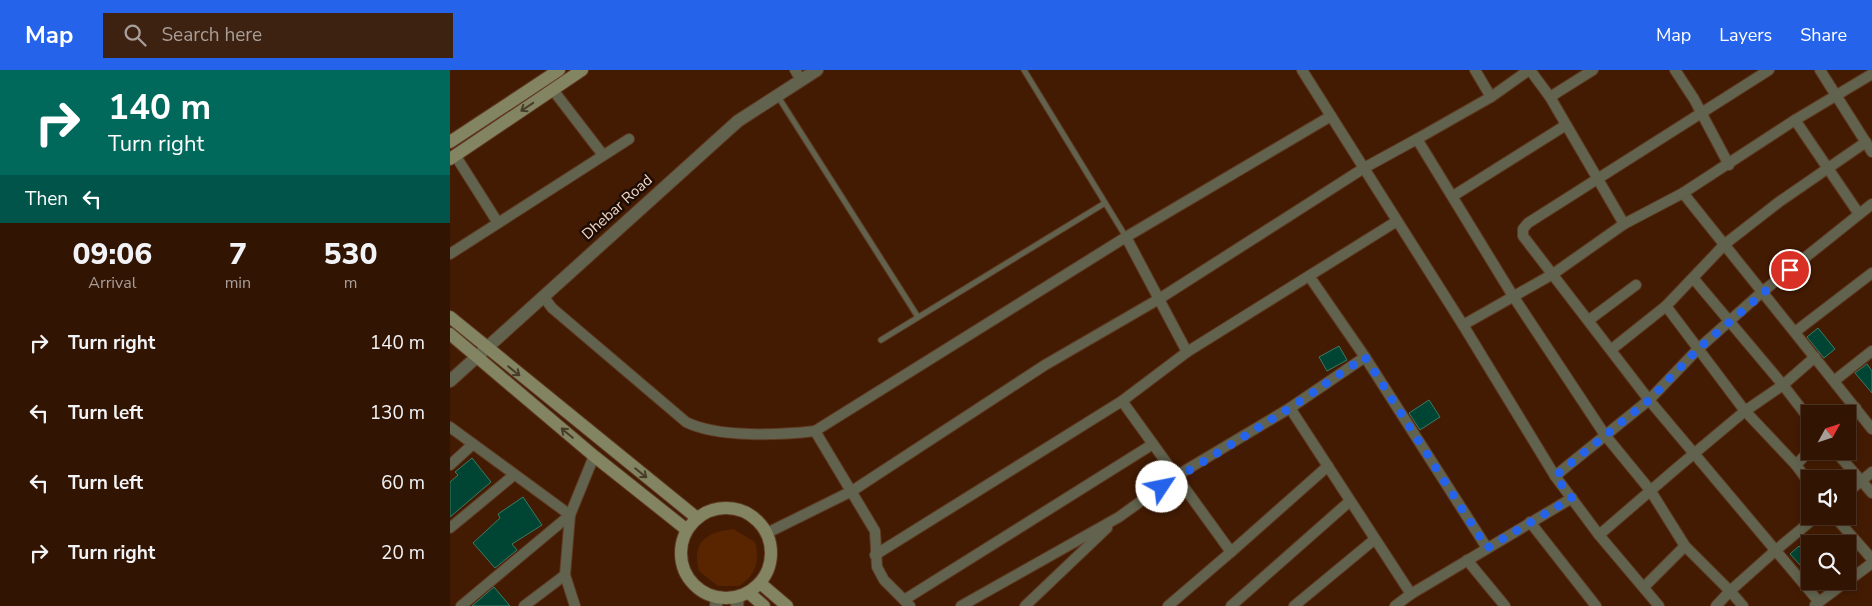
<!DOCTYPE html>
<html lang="en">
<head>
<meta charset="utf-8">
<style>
	body { margin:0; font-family:"Nunito Sans",sans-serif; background:#3d2111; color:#f1f3f6; height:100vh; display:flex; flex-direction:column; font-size:19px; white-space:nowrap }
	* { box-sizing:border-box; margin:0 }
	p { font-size:16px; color:#a89e99 }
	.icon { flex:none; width:28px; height:28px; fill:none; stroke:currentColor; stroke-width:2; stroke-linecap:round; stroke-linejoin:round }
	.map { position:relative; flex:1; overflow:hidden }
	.details { display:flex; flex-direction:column; background:#321402; width:450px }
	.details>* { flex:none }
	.banner { background:#00695c; color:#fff; overflow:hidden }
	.needle { width:32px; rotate:50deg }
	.controls { position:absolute; left:1351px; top:335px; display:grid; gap:10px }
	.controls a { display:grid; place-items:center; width:55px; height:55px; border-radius:0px; background:#321402; box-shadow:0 2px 8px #0003,0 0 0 1px #4d3324; font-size:25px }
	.pin { position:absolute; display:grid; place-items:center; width:42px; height:42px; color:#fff; margin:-21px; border:2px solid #fff; border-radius:50%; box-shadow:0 1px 5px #0007 }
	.me { position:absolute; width:55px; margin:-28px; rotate:56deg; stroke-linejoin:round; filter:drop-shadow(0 0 4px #0008) }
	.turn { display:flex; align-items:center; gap:18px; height:105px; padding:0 25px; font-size:22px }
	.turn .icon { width:65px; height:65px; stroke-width:2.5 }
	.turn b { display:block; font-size:35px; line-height:42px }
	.then { display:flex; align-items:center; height:48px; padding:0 25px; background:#0003; gap:10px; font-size:19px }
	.eta { display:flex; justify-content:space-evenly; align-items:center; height:85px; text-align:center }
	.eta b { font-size:30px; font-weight:800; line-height:35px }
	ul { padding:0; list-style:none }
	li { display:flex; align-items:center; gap:15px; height:70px; padding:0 25px }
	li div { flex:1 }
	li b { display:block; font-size:19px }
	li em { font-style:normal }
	header { display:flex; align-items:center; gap:30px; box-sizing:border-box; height:70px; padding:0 25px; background:#2563eb; color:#fff }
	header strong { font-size:24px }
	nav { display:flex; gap:28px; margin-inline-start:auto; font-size:18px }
	.search { width:350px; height:45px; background:#3d2111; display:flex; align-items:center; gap:12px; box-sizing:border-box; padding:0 18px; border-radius:0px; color:#a89e99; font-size:19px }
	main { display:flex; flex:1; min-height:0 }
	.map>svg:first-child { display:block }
	.green { fill:#592400 }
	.building { fill:#004533; stroke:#3e7965 }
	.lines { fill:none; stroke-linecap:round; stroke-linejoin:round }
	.service-casing { stroke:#5f3922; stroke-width:7 }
	.minor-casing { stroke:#5f3922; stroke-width:12 }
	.tertiary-casing { stroke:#5f3922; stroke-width:14 }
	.secondary-casing { stroke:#5f3922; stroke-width:14 }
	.service { stroke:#62634e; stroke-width:5 }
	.minor { stroke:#62634e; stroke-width:10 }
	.tertiary { stroke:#62634e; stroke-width:12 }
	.secondary { stroke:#838462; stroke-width:12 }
	.oneway { stroke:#463c29 }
	.route { stroke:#2563eb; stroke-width:9; stroke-dasharray:0 16.2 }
	.labels { text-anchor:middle; stroke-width:5; stroke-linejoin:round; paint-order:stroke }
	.street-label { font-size:15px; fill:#f0d5c8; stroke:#1d0c03 }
</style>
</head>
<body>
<header>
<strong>Map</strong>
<div class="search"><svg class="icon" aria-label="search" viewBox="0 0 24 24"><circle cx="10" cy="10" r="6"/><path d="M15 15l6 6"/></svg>Search here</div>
<nav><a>Map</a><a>Layers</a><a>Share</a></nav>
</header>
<main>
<section class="details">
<div class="banner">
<div class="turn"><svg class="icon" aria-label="right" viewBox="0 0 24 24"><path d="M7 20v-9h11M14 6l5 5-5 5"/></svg><div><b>140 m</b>Turn right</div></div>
<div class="then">Then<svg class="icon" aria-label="left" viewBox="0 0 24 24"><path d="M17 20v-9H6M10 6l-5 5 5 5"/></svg></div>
</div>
<div class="eta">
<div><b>09:06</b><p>Arrival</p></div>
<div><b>7</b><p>min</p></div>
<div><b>530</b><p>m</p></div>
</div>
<ul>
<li><svg class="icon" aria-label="right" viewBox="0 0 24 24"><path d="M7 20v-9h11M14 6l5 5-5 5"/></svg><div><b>Turn right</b></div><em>140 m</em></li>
<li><svg class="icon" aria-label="left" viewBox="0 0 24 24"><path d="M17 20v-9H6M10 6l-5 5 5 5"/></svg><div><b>Turn left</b></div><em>130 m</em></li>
<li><svg class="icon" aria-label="left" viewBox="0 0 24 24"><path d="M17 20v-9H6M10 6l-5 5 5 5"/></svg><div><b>Turn left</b></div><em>60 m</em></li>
<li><svg class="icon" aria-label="right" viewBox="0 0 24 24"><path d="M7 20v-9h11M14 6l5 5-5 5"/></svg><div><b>Turn right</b></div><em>20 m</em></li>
</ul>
</section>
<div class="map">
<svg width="1422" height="536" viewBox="0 0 1422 536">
	<rect width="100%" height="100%" fill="#431b02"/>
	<!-- green -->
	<path class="green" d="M283 459 305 472C310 491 306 505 289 516H268L249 501C241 471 257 462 283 459Z"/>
	<!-- building -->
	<g class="building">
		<path d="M1368 258 1385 279 1374 288 1357 267Z"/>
		<path d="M889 276 897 290 877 301 869 287Z"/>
		<path d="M1417 294 1422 301V323L1405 303Z"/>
		<path d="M979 330 990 347 970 360 959 343Z"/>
		<path d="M22 388 41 412 0 447V412L8 405 5 402Z"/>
		<path d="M73 427 92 455 62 474 67 480 45 498 23 473 50 448 48 444Z"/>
		<path d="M1349 476 1360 488V506L1340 484Z"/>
		<path d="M44 517 60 536H22Z"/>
	</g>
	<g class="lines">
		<!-- service casing -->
		<g class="service-casing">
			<g id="service">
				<path d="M574 0 676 167"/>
				<path d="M327 25 468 247"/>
				<path d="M431 270 655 133"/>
			</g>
		</g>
		<!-- minor casing -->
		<g class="minor-casing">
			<g id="minor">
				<path d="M345 0 351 10"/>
				<path d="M852 0 1013 255 1105 406 1149 465 1209 536"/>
				<path d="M1025 0 1041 27 1079 0"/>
				<path d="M1080 0 1100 27 1174 154"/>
				<path d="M1225 0 1244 29 1279 95"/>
				<path d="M1319 0 1078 153 1073 159V166L1199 330 1369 532"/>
				<path d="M1370 0 1422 82"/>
				<path d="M103 20 153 85"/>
				<path d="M1100 27 1143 0"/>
				<path d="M1345 50 1409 144"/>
				<path d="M967 69 1041 27"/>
				<path d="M5 85 48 153"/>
				<path d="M1233 123 1422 359"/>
				<path d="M1003 126 1116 55"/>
				<path d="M676 167 737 282"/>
				<path d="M0 184 179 69"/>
				<path d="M859 206 915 287 1037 478"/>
				<path d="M1243 208 1333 315 1360 350"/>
				<path d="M93 226 102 238 236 352C267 368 331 365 365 361L676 167 881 46"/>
				<path d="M1216 236 1295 341 1346 395"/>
				<path d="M1139 250 1186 215"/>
				<path d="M1013 255 1103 204 1174 154 1233 123 1345 50 1422 4"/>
				<path d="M1345 262 1422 203"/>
				<path d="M1162 279 1216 236 1275 174 1329 132 1416 72"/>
				<path d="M915 287 840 338 961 524"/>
				<path d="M1384 311 1422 281"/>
				<path d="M1398 345 1406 338"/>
				<path d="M0 357 120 445 11 536"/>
				<path d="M365 361 425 461 427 497 434 510 460 536"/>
				<path d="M1360 380 1346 395 1360 414"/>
				<path d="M1385 381 1422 423"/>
				<path d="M0 395 23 374"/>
				<path d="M1105 406 1199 330 1248 279 1312 222 1422 134"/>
				<path d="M1398 422 1422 402"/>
				<path d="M1384 446 1422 489"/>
				<path d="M1080 452 1146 536"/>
				<path d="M0 458 64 405"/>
				<path d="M317 463 402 421 595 295 709 229 914 98 967 69 1063 226 1155 365 1200 420 1235 476 1280 521 1266 536"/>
				<path d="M1149 465 1228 397 1295 341 1333 315 1365 287"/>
				<path d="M781 482 878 396"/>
				<path d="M425 485 672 331 737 282 947 151"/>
				<path d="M1017 490 1055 536"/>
				<path d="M1398 511 1422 493"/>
				<path d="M1194 517 1235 476"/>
				<path d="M454 530 703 374"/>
				<path d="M1365 535 1397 511"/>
				<path d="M74 536 115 505"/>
				<path d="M125 536 115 505 120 445 144 386"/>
				<path d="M511 536 669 447 726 406 672 331"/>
				<path d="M575 536 657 458"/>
				<path d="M718 536 781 482 726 406 840 338"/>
				<path d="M781 536 900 431"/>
				<path d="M844 536 925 469"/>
				<path d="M945 536 961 524 1122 428"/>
				<path d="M1293 536 1280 521 1326 480 1367 446"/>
			</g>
		</g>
		<!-- tertiary casing -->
		<g class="tertiary-casing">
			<g id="tertiary">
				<path d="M0 311 288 51 367 0"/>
				<path d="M266 536 267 528"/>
				<path d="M287 536 288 527"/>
			</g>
		</g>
		<!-- secondary casing -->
		<g class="secondary-casing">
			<g id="secondary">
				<path d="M0 72 109 0"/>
				<path d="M0 89 132 0"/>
				<path d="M0 247 247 448"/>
				<path d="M0 264 144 386 237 460"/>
				<circle cx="276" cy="483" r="45"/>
				<path d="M310 513 337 536"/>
				<path d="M299 523 314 536"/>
			</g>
		</g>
		<!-- service -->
		<use href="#service" class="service"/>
		<!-- minor -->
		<use href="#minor" class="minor"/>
		<!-- tertiary -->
		<use href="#tertiary" class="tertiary"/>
		<!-- secondary -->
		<use href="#secondary" class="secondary"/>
	</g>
	<!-- one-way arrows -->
	<defs><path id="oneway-shaft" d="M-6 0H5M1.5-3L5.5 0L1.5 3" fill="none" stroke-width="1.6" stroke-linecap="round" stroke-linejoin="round" transform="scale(1.25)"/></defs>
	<g class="oneway">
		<use href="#oneway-shaft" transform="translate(77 37) rotate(146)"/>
		<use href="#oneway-shaft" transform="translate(64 301) rotate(39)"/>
		<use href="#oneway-shaft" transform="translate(117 363) rotate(-140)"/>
		<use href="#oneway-shaft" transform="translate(191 403) rotate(39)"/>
	</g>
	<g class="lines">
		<!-- route -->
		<path class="route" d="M712 417 840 338 915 287 1037 478 1122 428 1105 406 1199 330 1248 279 1340 200"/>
	</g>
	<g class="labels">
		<!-- street labels -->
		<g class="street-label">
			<text transform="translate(167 137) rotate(-42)" y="5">Dhebar Road</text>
		</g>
	</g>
</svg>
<div class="controls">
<a><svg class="needle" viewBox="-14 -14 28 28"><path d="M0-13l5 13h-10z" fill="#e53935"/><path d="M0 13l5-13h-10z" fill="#a89e99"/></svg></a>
<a><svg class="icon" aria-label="sound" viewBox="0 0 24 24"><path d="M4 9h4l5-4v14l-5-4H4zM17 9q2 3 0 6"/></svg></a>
<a><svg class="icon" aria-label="search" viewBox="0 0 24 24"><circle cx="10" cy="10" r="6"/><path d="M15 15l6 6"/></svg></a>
</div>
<div class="pin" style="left:1340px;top:200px;background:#d93025"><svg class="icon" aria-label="arrive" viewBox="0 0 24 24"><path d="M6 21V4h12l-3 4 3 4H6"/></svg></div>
<svg class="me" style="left:712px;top:417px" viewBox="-20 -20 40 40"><circle r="19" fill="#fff"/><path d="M0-13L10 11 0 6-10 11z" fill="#2563eb"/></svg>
</div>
</main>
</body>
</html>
